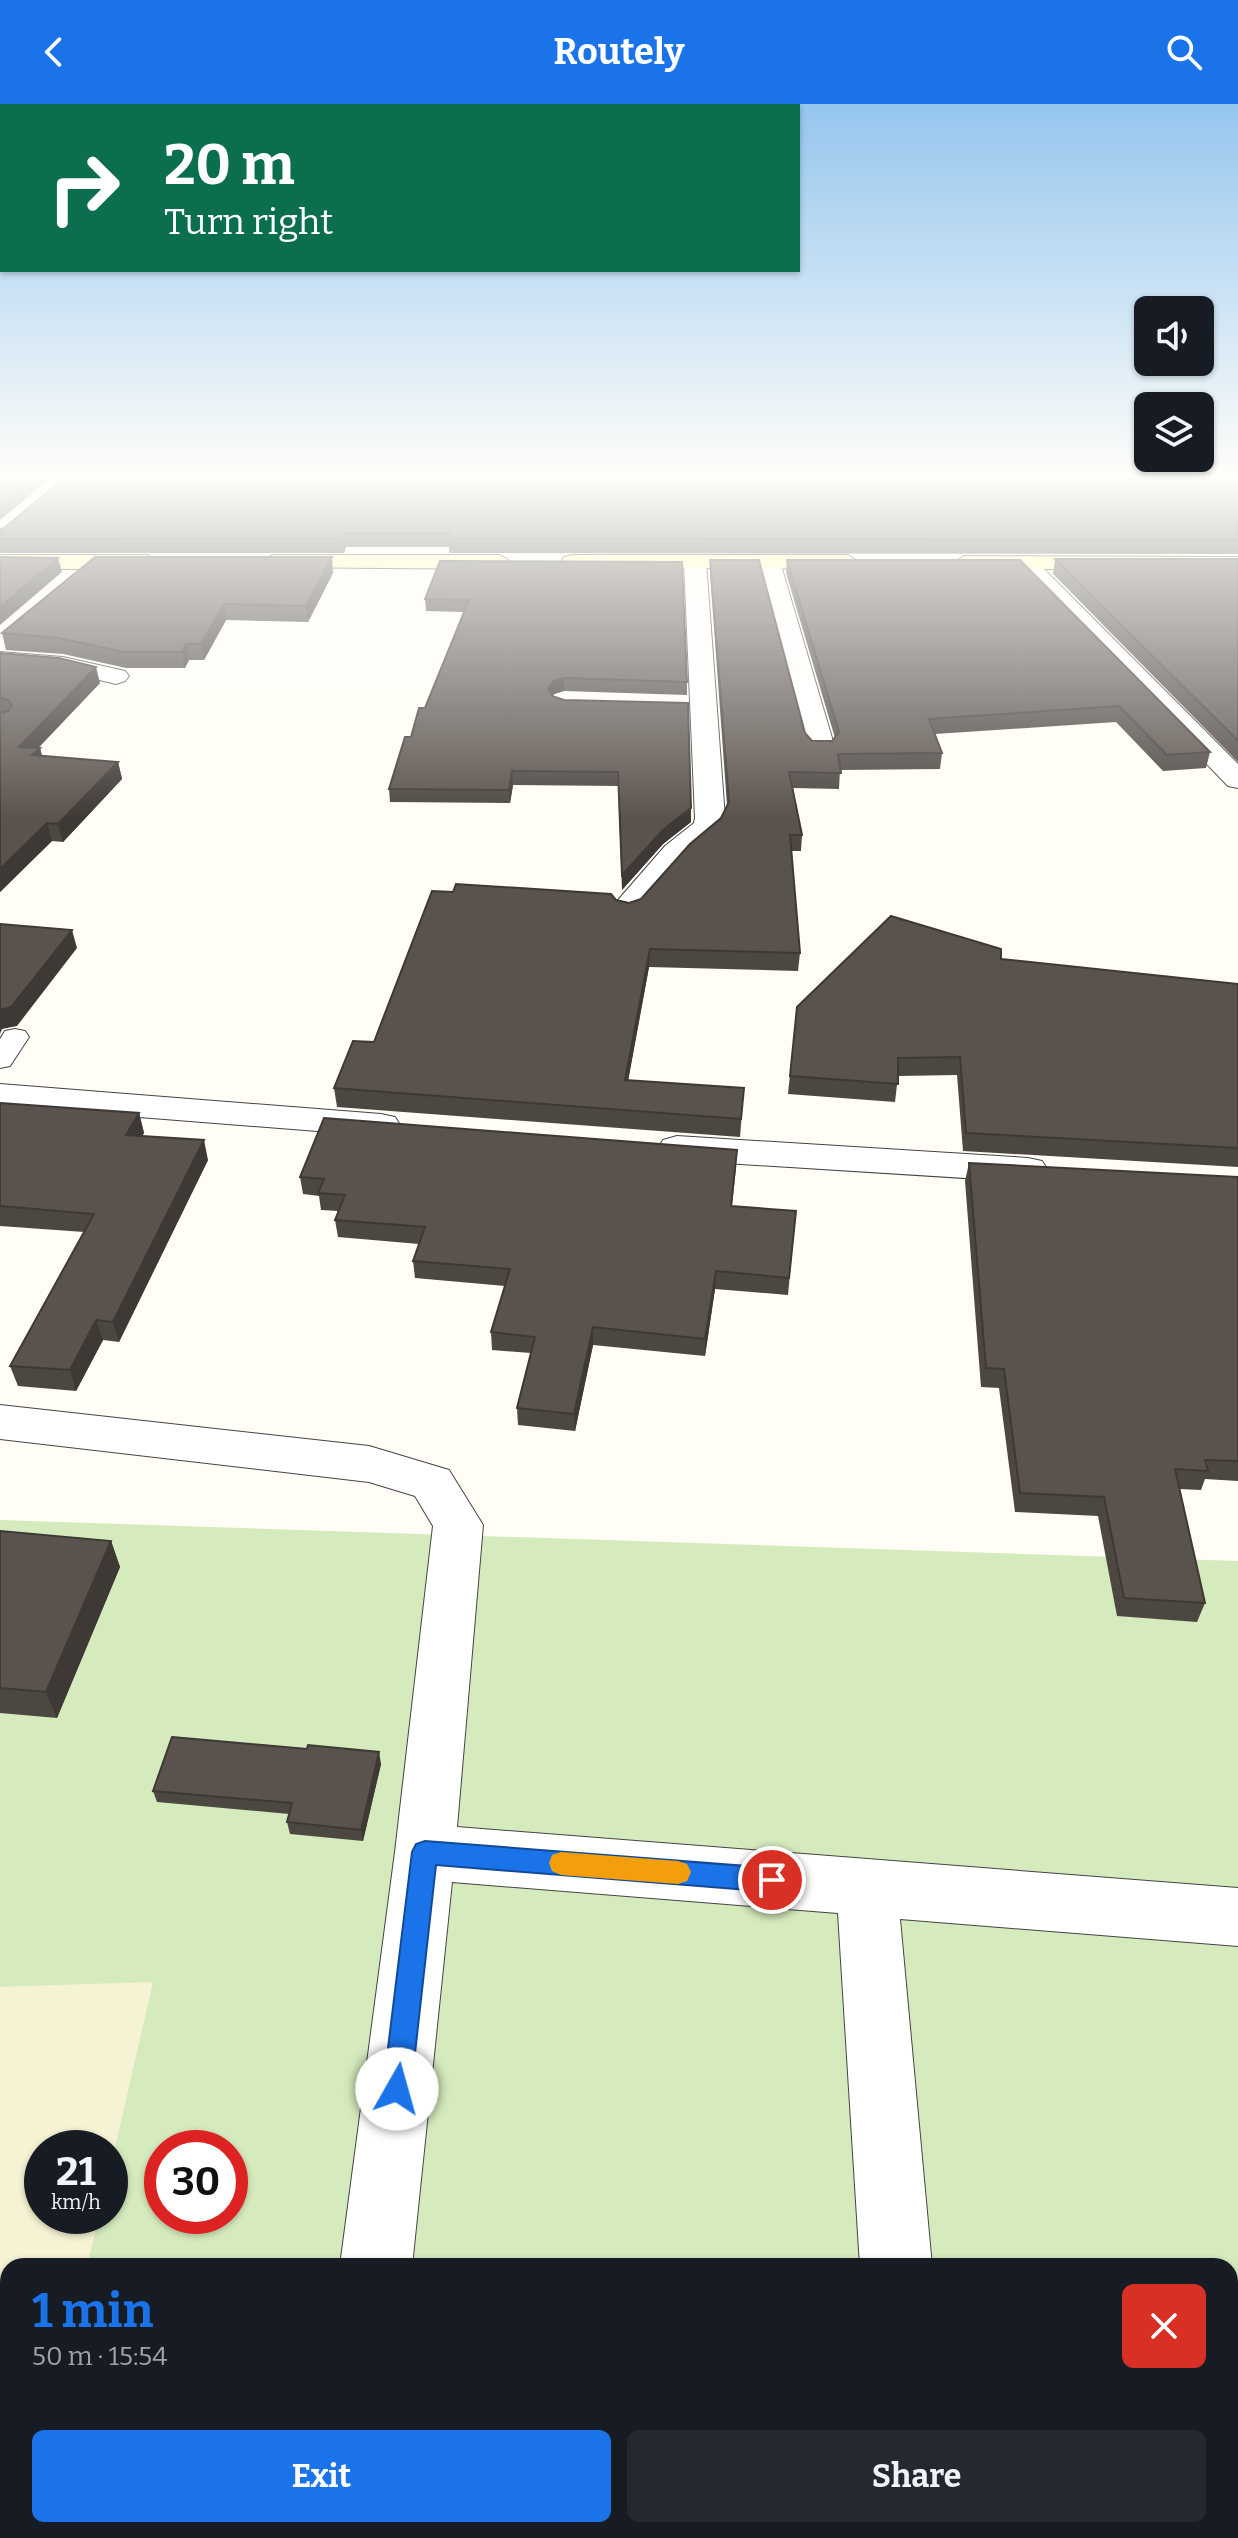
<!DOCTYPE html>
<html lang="en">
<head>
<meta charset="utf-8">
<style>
	body { margin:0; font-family:Bitter,serif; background:#242831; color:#f1f3f6; height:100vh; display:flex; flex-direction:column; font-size:30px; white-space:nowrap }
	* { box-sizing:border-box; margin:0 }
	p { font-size:26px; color:#9ea1a6 }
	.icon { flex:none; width:44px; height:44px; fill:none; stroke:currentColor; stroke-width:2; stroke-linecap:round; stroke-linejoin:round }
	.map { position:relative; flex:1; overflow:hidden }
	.drawer { position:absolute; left:0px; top:2154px; width:1238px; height:280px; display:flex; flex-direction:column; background:#171b24; border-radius:24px 24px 0 0; box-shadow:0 2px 6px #0004 }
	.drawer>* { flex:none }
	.hud { position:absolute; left:0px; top:0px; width:800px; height:168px; box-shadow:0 2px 6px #0004; background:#0b6e4f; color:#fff; overflow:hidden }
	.fabs { position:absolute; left:1134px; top:192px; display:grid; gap:16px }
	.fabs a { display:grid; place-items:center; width:80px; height:80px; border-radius:12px; background:#171b24; box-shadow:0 2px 6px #0004; font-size:40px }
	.speed { position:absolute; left:24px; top:2026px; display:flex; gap:16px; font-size:40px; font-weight:700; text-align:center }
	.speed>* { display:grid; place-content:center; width:104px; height:104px; border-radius:50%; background:#171b24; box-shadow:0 2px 6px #0004; line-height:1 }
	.speed small { font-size:20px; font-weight:400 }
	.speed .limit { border:12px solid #d22; background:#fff; color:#111 }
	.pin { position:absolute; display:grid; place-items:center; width:68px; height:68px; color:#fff; margin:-34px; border:4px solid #fff; border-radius:50%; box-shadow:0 2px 8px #0007 }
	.me { position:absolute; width:88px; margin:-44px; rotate:7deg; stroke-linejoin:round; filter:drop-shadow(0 0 6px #0008) }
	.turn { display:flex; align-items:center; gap:28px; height:168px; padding:0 32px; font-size:36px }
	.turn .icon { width:104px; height:104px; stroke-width:2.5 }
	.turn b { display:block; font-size:56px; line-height:68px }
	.round { display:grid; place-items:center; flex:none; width:84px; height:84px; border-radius:12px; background:#242831 }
	.head { display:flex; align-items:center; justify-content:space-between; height:136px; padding:0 32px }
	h1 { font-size:48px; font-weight:700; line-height:60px; color:#1a73e8 }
	.button { display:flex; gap:16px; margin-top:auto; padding:16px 32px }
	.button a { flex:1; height:92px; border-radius:12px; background:#1a73e8; color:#fff; font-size:32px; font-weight:700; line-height:92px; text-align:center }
	.button a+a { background:#242831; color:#f1f3f6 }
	header { display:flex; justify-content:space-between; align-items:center; height:104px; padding:0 32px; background:#1a73e8; color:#fff; font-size:36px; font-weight:700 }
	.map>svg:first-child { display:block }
	.farmland { fill:#f6f3d4 }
	.green { fill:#d5ebbd; fill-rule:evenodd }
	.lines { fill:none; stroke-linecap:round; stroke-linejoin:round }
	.lane-casing { stroke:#444; stroke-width:2 }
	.street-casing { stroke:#444; stroke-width:2 }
	.secondary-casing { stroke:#333; stroke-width:2 }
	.lane { fill:#fff; fill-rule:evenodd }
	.street { fill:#fff; fill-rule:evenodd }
	.secondary { fill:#fff6b0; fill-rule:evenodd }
	.wall { fill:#4d4742 }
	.shaded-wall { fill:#3f3936 }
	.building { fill:#5a524d; stroke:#3f3936; stroke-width:2 }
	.route { fill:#1a73e8; stroke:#114b97; stroke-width:2 }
	.slow { fill:#f59e0b }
</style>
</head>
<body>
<header><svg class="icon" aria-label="back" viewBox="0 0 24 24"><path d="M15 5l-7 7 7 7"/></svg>Routely<svg class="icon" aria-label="search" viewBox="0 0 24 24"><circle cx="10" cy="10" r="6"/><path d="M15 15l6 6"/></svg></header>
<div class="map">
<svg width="1238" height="2434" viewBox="0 0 1238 2434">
	<rect width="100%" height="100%" fill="#fffdf5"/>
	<!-- farmland -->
	<path class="farmland" d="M154 1877 110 2065V2044H42V2112H99L87 2162H8V2426H26L24 2434H0V1883Z"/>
	<!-- green -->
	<path class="green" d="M0 1416 1238 1457V2434H24L26 2426H1230V2162H87L99 2112H110V2065L153 1878 0 1883ZM162 2044H230V2112H162Z"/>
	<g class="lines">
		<!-- lane casing -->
		<g class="lane-casing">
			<path id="lane" d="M15 925 25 927 29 933 10 962 0 964V935L5 927Z"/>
		</g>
		<!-- street casing -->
		<g class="street-casing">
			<g id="street">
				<path d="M695 451 706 457 725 714 718 729 687 754 639 810 628 813 617 810 612 803 665 742 694 719 695 714 684 457Z"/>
				<path d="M769 451 780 458 835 644 831 650H811L807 644 758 458Z"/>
				<path d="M1025 452 1033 454 1238 660V684L1228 682 1017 464 1014 459Z"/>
				<path d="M0 548 63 553 125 567 129 572 125 577 116 580 63 567 0 562Z"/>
				<path d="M0 980 381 1010 395 1013 400 1021 395 1029 381 1032 0 1002Z"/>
				<path d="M677 1032 1028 1054 1042 1057 1048 1066 1042 1075 1028 1078 677 1056 663 1052 658 1044 663 1036Z"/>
				<path d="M0 1301 369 1342 449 1366 483 1421 457 1723 1238 1784V1842L900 1815 932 2162H860L838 1809 452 1778 412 2162H340L395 1748 433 1422 415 1392 369 1378 0 1335Z"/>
				<path d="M305 2426H385L384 2434H304Z"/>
				<path d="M876 2426H956L957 2434H877Z"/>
			</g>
		</g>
		<!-- secondary casing -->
		<g class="secondary-casing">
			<g id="secondary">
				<path d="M0 451H148L159 458 148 465H0Z"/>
				<path d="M272 451H500L511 458 500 465 264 463 261 458Z"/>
				<path d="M572 451H848L859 458 848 465 564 463 561 458 564 453Z"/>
				<path d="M964 452 1238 453V467L956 464 953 459Z"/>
			</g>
		</g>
		<!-- lane -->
		<use href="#lane" class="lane"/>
		<!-- street -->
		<use href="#street" class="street"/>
		<!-- secondary -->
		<use href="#secondary" class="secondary"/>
	</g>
	<!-- wall -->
	<g class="wall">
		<path d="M1238 375V450L449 449V443H346L344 449H0V425Z"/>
		<path d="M1055 455H1238V658L1053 470Z"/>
		<path d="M710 456 805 629 812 637H832L835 634 786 469 787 456H1020L1210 648 1206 664 1163 667 1116 618 935 630 942 649 940 665 840 666 839 685 793 684 802 731 801 747H791L800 849 798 867 649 863 628 976 744 984 740 1033 337 1003 334 984 374 938 616 796 629 799 641 795 721 714 727 701 710 469Z"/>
		<path d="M440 457 687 578V591L564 587 554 590 553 592 691 704V718L663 740 622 786 618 682 513 681 510 699 390 698 389 685 411 633 425 604 464 508 426 507 425 495Z"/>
		<path d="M333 469 308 518 226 516 204 556H189L185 564H126L63 550 6 546 2 529Z"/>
		<path d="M0 549 100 579 38 644H40L42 652 118 658 122 675 63 738 52 737 0 788Z"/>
		<path d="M1001 855 1238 880V1063L963 1047 957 971 898 972 895 998 788 990 797 903Z"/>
		<path d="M0 999 139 1009 144 1029 142 1032 208 1056 119 1238 103 1236 76 1287 18 1282 10 1262 84 1128 0 1122Z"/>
		<path d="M969 1059 1238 1073V1377L1205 1375 1201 1386 1179 1385 1205 1499 1197 1518 1117 1512 1098 1412 1015 1408 999 1284 981 1283 965 1077Z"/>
		<path d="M736 1063 732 1102 796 1107 788 1191 715 1185 705 1252 593 1241 575 1327 518 1321 517 1304 531 1249 492 1246 491 1228 505 1182 415 1174 413 1157 419 1140 338 1133 335 1116 338 1107 321 1106 319 1092 303 1090 300 1073Z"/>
		<path d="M0 1427 111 1437 120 1463 57 1614 0 1609Z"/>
		<path d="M381 1660 363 1737 290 1730 287 1718 289 1710 157 1698 153 1687Z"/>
	</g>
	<!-- shaded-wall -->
	<g class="shaded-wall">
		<path d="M31 375H50L0 416V400Z"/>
		<path d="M345 429 346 443 344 449 342 434Z"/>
		<path d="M332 453 333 469 308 518 306 502Z"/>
		<path d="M58 454 62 468 0 521V503Z"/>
		<path d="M224 500 226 516 204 556 201 540Z"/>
		<path d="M186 540 189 556 185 564 182 548Z"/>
		<path d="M96 563 100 579 23 660 19 643Z"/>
		<path d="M564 574V587L554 590 548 598V585L554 577Z"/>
		<path d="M40 644 44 661 32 651Z"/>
		<path d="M118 658 122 675 63 738 58 720Z"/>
		<path d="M512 667 513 681 510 699 509 686Z"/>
		<path d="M691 704V718L663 740 622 786V771L663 726Z"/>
		<path d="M47 719 52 737 0 788V765Z"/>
		<path d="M72 826 77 844 17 922 2 925 0 930V906Z"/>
		<path d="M650 845 649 863 625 994V976Z"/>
		<path d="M139 1009 144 1029 131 1050 126 1031Z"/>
		<path d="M204 1036 208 1056 119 1238 113 1218Z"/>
		<path d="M716 1167 715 1185 705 1252V1235Z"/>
		<path d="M96 1216 103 1236 76 1287 70 1266Z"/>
		<path d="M593 1223V1241L575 1327 574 1310Z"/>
		<path d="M111 1437 120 1463 57 1614 46 1588Z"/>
		<path d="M379 1648 381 1660 363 1737 361 1726Z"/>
		<path d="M246 2426H258L256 2434H245Z"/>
	</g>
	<!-- building -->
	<g class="building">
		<path d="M0 375H31L0 400Z"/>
		<path d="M63 375H1238V436L448 434 450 429H345L342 434 0 435V425L4 424Z"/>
		<path d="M0 453 58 454 0 503Z"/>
		<path d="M95 453H332L306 502 224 500 201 540H186L182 548H123L59 534 2 529Z"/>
		<path d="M1055 455H1238V637Z"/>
		<path d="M710 456H759L805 629 812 637H832L839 628 787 456H1020L1210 648 1167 651 1119 602 929 615 942 649 838 650 841 669 789 668 802 731H790L800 849 650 845 625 976 744 984 741 1015 334 984 353 937 374 938 432 787 453 788 456 780 611 790 616 796 629 799 641 795 690 740 721 714 729 698Z"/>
		<path d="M440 457 682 458 687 578 564 574 554 577 548 585 552 592 564 596 688 599 691 704 663 726 622 771 618 668 512 667 509 686 389 685 405 633H411L419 604H425L469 496 425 495Z"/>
		<path d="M0 549 59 554 96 563 19 643 40 644 32 651 118 658 58 720 47 719 0 765V609L8 607 12 602 8 596 0 594Z"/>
		<path d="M891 812 1001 845V855L1238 880V1044L966 1029 960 953 898 954V980L790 972 797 903Z"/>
		<path d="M0 820 72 826 11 903 0 906Z"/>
		<path d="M0 999 139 1009 126 1031 204 1036 113 1218 96 1216 70 1266 10 1262 94 1110 0 1102Z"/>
		<path d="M324 1014 737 1046 731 1102 796 1107 789 1174 716 1167 705 1235 593 1223 574 1310 517 1304 535 1233 491 1228 510 1165 413 1157 425 1123 335 1116 345 1091 318 1089 324 1075 300 1073Z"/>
		<path d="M969 1059 1238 1073V1357L1205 1356 1208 1367 1175 1365 1205 1499 1124 1494 1104 1393 1020 1389 1004 1265 986 1264Z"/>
		<path d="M0 1427 111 1437 46 1588 0 1584Z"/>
		<path d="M172 1633 307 1645 308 1641 379 1648 361 1726 287 1718 292 1699 153 1687Z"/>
		<path d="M90 2426H246L245 2434H88Z"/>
	</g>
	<!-- sky -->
	<linearGradient id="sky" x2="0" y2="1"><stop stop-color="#95c6ee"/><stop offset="0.52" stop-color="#fffefa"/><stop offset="1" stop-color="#fffefa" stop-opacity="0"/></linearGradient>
	<rect width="1238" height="716" fill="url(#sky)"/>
	<!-- route -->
	<path class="route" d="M425 1737 772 1764 781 1768 785 1776 781 1784 772 1788 436 1761 411 1985 407 1995 397 1999 387 1995 383 1985 412 1748 416 1740Z"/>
	<!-- slow -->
	<path class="slow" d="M561 1748 678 1757 687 1760 691 1768 687 1777 678 1780 561 1771 552 1767 549 1759 552 1751Z"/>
</svg>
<div class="fabs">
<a><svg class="icon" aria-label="sound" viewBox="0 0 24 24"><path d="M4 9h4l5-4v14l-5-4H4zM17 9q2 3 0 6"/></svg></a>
<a><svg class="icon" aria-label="layers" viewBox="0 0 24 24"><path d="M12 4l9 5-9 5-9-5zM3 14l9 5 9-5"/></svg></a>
</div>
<div class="speed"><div>21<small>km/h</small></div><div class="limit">30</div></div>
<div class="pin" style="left:772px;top:1776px;background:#d93025"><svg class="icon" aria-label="arrive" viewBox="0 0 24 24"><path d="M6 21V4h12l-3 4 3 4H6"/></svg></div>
<svg class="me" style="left:397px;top:1985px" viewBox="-20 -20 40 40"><circle r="19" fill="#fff"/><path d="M0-13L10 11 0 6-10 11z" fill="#1a73e8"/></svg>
<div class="hud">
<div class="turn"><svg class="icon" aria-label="right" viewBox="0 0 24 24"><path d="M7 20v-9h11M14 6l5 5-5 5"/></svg><div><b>20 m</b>Turn right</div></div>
</div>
<section class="drawer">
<div class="head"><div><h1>1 min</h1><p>50 m · 15:54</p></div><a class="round" style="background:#d93025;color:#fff"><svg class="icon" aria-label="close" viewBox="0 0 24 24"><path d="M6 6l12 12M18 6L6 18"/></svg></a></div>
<div class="button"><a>Exit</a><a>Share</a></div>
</section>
</div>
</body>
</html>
